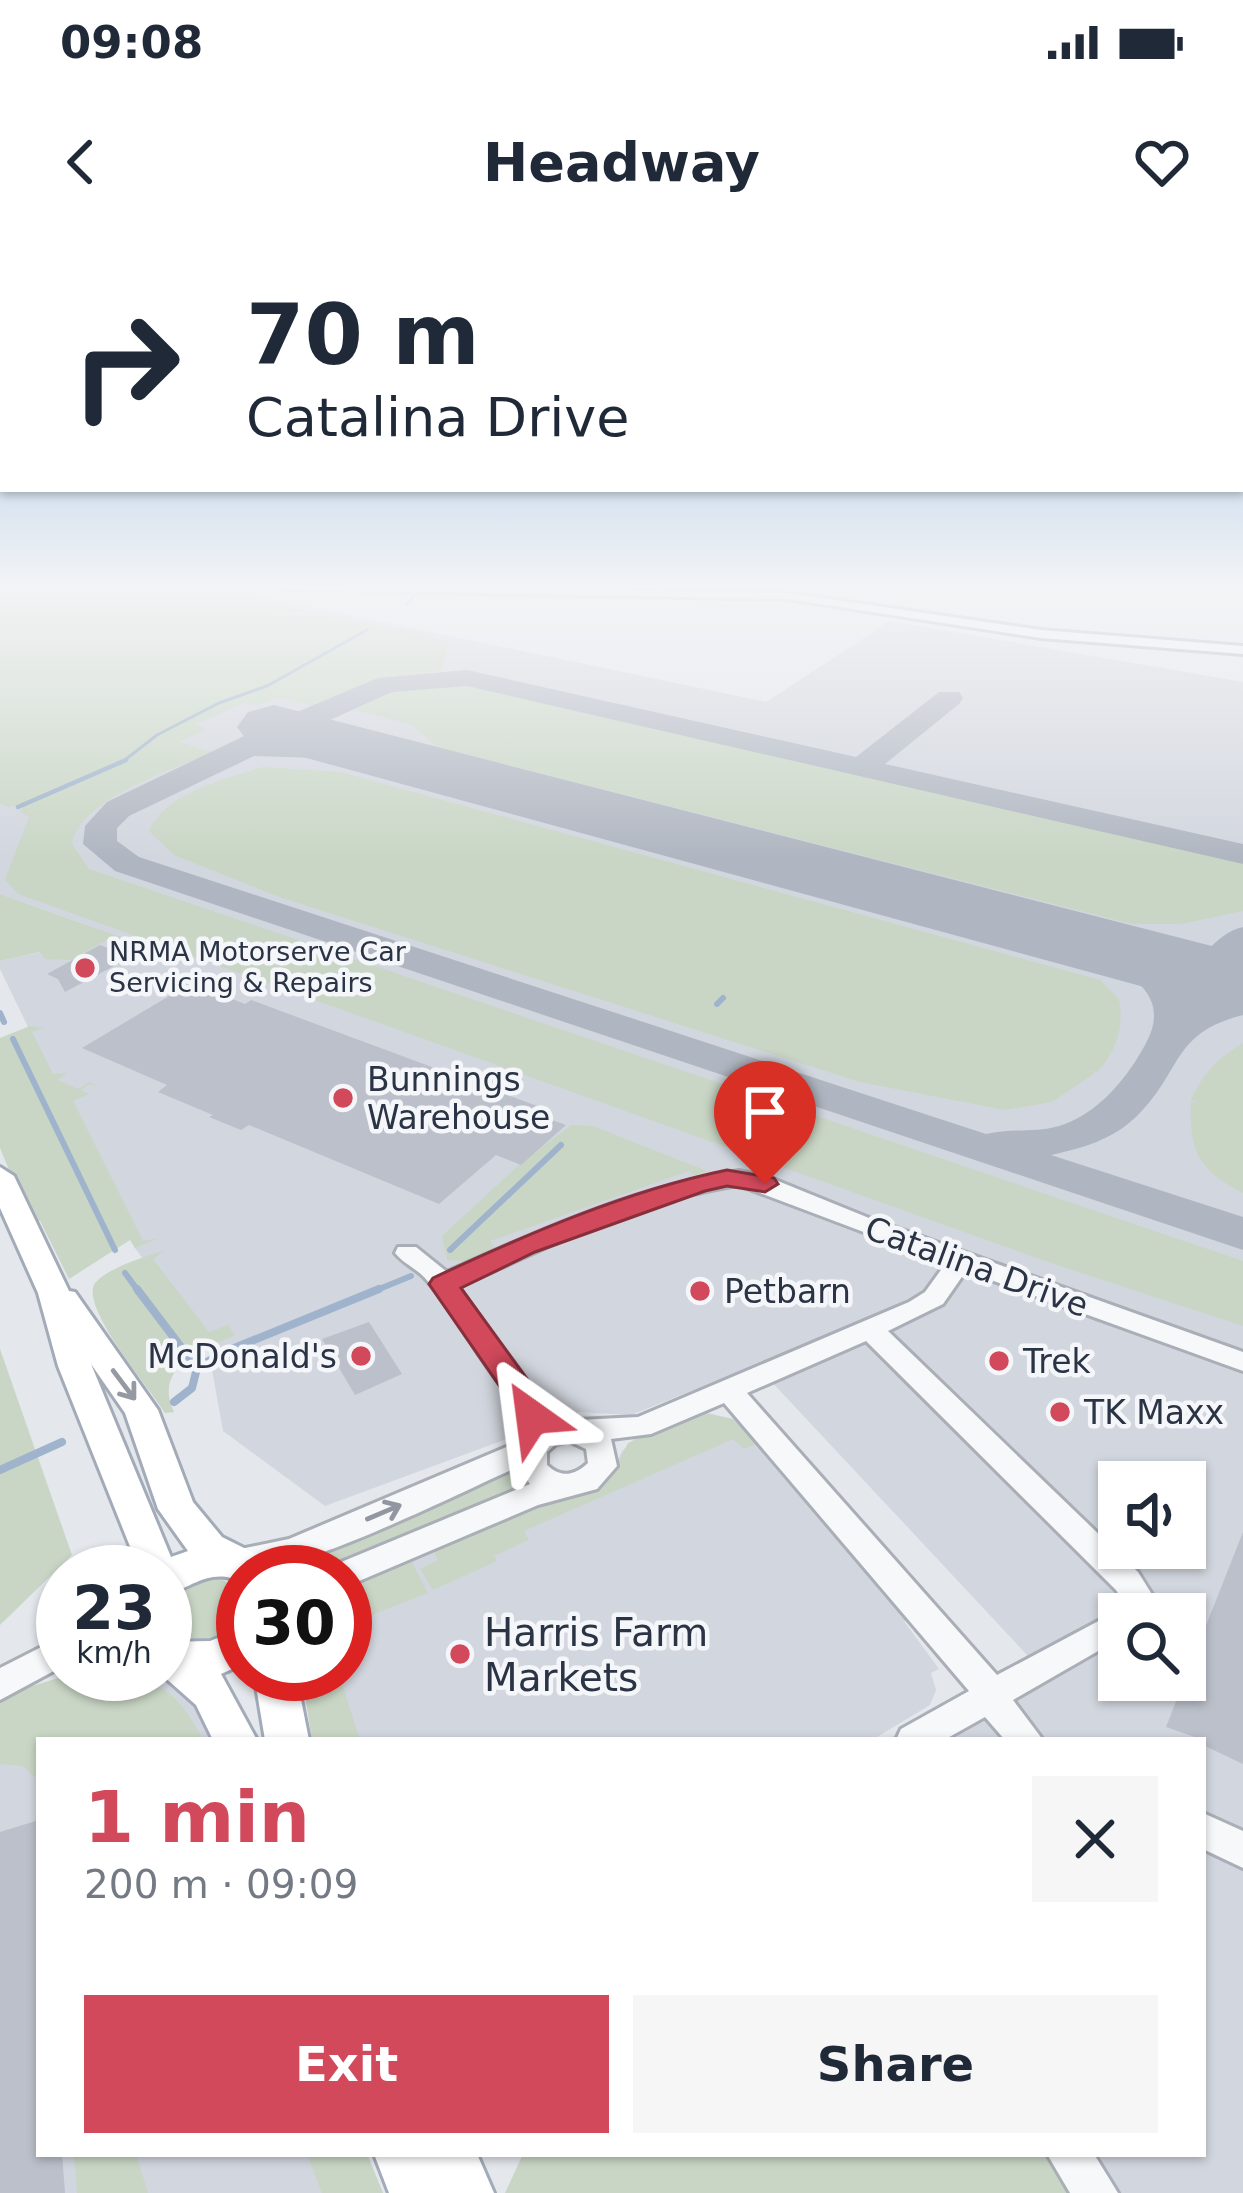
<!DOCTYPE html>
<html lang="en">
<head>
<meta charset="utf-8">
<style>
	body { margin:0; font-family:"DejaVu Sans",sans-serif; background:#f6f6f7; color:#1f2937; height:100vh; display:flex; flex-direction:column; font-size:45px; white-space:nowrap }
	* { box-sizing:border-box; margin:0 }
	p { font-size:39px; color:#747a83 }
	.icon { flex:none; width:66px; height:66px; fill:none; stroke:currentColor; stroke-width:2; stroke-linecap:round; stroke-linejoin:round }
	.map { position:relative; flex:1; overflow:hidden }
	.side { position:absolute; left:36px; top:1497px; width:1170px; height:420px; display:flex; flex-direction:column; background:#fff; border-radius:0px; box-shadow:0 3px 9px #0004 }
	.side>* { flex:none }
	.banner { position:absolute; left:0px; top:0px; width:1245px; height:252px; box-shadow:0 3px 9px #0004; background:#fff; color:#1f2937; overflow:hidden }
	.tools { position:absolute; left:1098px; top:1221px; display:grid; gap:24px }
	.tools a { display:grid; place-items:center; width:108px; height:108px; border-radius:0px; background:#fff; box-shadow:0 3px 9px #0004; font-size:60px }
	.speed { position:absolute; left:36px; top:1305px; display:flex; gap:24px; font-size:60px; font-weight:700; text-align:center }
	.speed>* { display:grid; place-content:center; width:156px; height:156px; border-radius:50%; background:#fff; box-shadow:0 3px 9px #0004; line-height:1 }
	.speed small { font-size:30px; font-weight:400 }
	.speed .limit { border:18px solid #d22; background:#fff; color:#111 }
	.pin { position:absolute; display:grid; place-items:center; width:102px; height:102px; color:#fff; margin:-123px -51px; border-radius:50% 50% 50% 0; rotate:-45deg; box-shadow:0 0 12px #0007 }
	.pin .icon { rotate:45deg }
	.me { position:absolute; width:132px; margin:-66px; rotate:329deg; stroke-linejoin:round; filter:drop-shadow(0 0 9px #0008) }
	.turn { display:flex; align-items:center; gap:42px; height:252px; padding:0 48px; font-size:54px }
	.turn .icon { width:156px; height:156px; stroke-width:2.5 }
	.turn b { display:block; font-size:84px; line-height:102px }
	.round { display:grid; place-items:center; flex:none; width:126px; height:126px; border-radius:0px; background:#f6f6f7 }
	.summary { display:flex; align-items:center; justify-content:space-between; height:204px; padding:0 48px }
	h1 { font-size:72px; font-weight:800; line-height:90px; color:#d1495b }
	.button { display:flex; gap:24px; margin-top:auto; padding:24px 48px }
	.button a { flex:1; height:138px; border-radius:0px; background:#d1495b; color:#fff; font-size:48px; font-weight:800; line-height:138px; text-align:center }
	.button a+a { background:#f6f6f7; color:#1f2937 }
	.status { display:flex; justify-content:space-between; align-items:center; height:84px; padding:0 60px; background:#fff; direction:ltr }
	.status svg { height:33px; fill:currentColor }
	header { display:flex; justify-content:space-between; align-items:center; height:156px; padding:0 48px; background:#fff; font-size:54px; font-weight:800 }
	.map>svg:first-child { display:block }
	.built { fill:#d2d6de; fill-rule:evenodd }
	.green { fill:#c9d6c5 }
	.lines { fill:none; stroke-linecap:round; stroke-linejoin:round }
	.stream-far3 { stroke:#9fb4cc; stroke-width:3 }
	.stream-far2 { stroke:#9fb4cc; stroke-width:4.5 }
	.stream-far1 { stroke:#9fb4cc; stroke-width:6 }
	.stream { stroke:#9fb4cc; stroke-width:8 }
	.taxiway { fill:#b0b6c1; fill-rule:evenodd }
	.runway { fill:#b0b6c1; fill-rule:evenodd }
	.building { fill:#bbc0ca }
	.minor-casing { stroke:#a9aeb7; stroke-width:6 }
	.major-casing { stroke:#a3abb8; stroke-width:6 }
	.minor { fill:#f7f8fa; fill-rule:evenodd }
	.major { fill:#fff; fill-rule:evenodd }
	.oneway { stroke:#959aa2 }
	.oneway2 { stroke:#9196a0 }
	.route { fill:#d1495b; stroke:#882f3b; stroke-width:3 }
	.poi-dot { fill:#d1495b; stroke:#f4f6f9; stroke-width:4.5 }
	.labels { text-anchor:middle; stroke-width:9; stroke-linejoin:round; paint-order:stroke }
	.far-poi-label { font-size:27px; fill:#2b3445; stroke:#f4f6f9; text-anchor:start }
	.poi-label { font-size:33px; fill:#2b3445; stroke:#f4f6f9; text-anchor:start }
	.street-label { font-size:33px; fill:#2b3445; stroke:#f4f6f9 }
	.near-poi-label { font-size:39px; fill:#2b3445; stroke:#f4f6f9; text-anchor:start }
</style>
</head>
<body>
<div class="status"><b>09:08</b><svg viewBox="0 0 49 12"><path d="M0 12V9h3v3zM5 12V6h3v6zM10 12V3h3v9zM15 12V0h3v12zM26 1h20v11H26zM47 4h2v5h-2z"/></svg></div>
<header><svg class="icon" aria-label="back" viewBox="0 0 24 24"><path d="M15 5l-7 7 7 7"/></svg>Headway<svg class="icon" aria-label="heart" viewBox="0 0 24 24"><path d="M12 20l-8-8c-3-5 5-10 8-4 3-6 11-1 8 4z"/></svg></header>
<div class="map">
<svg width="1243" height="1953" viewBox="0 0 1243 1953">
	<rect width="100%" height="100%" fill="#e4e7ec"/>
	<!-- built -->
	<g class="built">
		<path d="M0 346H211L766 462 890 381 1243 442V1953H1118L1090 1914H1203V1500H887L1028 1416 756 1125 631 1175 580 1172 325 1266 223 1191 208 1107 135 1008 0 729V721L41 712 87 685 0 654ZM1119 1242H1185V1308H1119ZM1119 1374H1185V1440H1119Z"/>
		<path d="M708 1173 733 1179 749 1193 911 1381H904L939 1429 931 1433 936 1450 930 1465 872 1500H312L302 1434H345V1347L553 1257 591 1251 610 1237 622 1211 634 1199Z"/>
		<path d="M72 1434H158L193 1459 214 1500H39V1914H367L383 1953H0V1456Z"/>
	</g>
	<!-- green -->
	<g class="green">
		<path d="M0 346H196L310 371 268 374 323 375 436 397 449 405 441 431 370 442 313 466 279 457 257 466 244 463 196 484 206 489 179 502 212 512C172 531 80 558 72 604L89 629 1243 1021V1086L1054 1024 18 654 5 640 29 577 20 572 25 564 8 567 0 563Z"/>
		<path d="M417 446H462L502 452 1235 621 1243 624V671L1181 684H1132L438 507 412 485 355 470 387 453Z"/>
		<path d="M263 527 340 532 1100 740 1119 759C1124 788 1117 810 1097 832L1089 830 1095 833 1052 862 1005 870 860 842 279 657 174 615 149 591C166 552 225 539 263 527Z"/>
		<path d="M0 654 165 713 110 698 72 720 45 719 40 712 0 721Z"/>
		<path d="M30 786 44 788 32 792 53 834 67 833 58 840 78 849 89 842 100 847 89 844 81 850 89 854 73 861 143 1001 159 998 135 1008 130 1000 69 1039 40 981 31 983 0 908V798Z"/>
		<path d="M1243 803V953C1198 930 1189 911 1191 862L1199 863 1191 860C1202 834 1219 817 1243 803Z"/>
		<path d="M571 885 593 886 707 931 697 938 689 931 490 1001 496 1010 472 1022 447 1020 442 996 520 924Z"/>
		<path d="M165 1010 153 1019 209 1092 228 1085 235 1095C199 1111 153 1128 174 1172L165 1173C151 1150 76 1063 96 1042 111 1026 146 1017 165 1010Z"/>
		<path d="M0 1109 72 1315 0 1385Z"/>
		<path d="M700 1173 733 1179 756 1204 744 1209 733 1199 524 1291 529 1300 494 1316 497 1321 433 1350 420 1329 438 1320 432 1308 553 1257 596 1248 614 1231 628 1203Z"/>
		<path d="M510 1229 522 1246 329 1328 319 1310Z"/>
		<path d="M410 1319 428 1353 356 1381 363 1405 345 1426V1347Z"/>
		<path d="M219 1338 242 1351 239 1380C221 1397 201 1405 178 1393L170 1373C176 1348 195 1340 219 1338Z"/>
		<path d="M72 1434C137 1434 170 1433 203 1500H39V1540L22 1526 0 1524V1456Z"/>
		<path d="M302 1434H339L360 1500H312Z"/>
		<path d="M74 1914H136L148 1953H77Z"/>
		<path d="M307 1914H367L383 1953H322Z"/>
		<path d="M523 1914H1044L1072 1953H505Z"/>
	</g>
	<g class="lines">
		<!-- stream-far3 -->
		<g class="stream-far3">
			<path d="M407 364 422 346"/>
			<path d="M121 523 157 495 219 463 267 446 367 390"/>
		</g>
		<!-- stream-far2 -->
		<path class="stream-far2" d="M18 567 126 520"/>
		<!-- stream-far1 -->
		<g class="stream-far1">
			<path d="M717 764 723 758"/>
			<path d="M0 773 4 782"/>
			<path d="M13 799 115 1010"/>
			<path d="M450 1010 561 905"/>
			<path d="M125 1033 139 1052"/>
			<path d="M372 1052 411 1036"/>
		</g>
		<!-- stream -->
		<g class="stream">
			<path d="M137 1049 197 1128"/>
			<path d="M174 1162 192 1148 197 1128 222 1113 379 1049"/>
			<path d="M0 1230 62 1202"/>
		</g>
		<!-- taxiway -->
		<path class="taxiway" d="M467 430 856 517 939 452H959L963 458 959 464 885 524 1243 604V624L467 446 392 452 288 499C317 498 365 493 386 514L381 520 254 516 129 576 117 588V601L139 617 986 894C1010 888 1035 893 1059 886 1092 876 1116 850 1135 822 1146 804 1159 785 1152 763 1137 716 1015 693 972 683L967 675 972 667 985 664C1046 679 1144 689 1182 747 1198 723 1214 694 1243 687V718L1214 758 1243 751V775C1171 793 1183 831 1137 876 1112 900 1083 908 1051 915L1243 977V1010L115 631 83 604 85 586 107 562 271 483 378 438Z"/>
		<!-- runway -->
		<path class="runway" d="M274 465 1243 714V774L248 502 237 487 248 472Z"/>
	</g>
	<!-- building -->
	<g class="building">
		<path d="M100 705 131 717 65 752 58 739 47 734Z"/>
		<path d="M191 743 245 764 251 760 548 870 541 876 566 885 521 925 496 915 439 964 249 885 241 890 209 877 213 875 158 852 167 845 82 808Z"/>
		<path d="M369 1082 402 1134 355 1155 322 1099Z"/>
		<path d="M1243 1292V1524L1203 1505V1500L1166 1487Z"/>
		<path d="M39 1580V1914H62L65 1953H0V1592Z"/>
	</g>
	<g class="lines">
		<!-- minor casing -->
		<g class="minor-casing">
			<g id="minor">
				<path d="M271 346 788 353 1041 390 1243 406V414L1041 398 788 359 277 349Z"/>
				<path d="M739 931 773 939 869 978 1243 1112V1131L966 1031 943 1064 888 1091 1138 1332 1153 1356 1150 1374H1119V1399L1013 1460 1043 1500H1005L985 1477 944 1500H896L901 1489 969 1451 724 1163 651 1194 611 1199 617 1226 597 1249 538 1265 345 1347V1332H330L334 1325 530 1244 518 1227C462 1251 277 1347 226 1330L222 1321 226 1312 289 1299 523 1200 544 1185C489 1150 467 1084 424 1037 415 1028 403 1023 395 1013L398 1007H416L447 1032C539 991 638 946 739 931ZM739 945 946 1023 925 1052 909 1062 638 1177 579 1180 537 1154 458 1047C547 1007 642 959 739 945ZM866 1101 1116 1350 1121 1358 1119 1370 997 1435 747 1153ZM569 1201 586 1209 588 1223C574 1236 561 1238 547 1225V1212L556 1204Z"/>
				<path d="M63 1396V1426L0 1460V1428Z"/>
				<path d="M1203 1573 1243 1591V1628L1203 1609Z"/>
				<path d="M1047 1914H1094L1118 1953H1070Z"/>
			</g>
		</g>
		<!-- major casing -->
		<g class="major-casing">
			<g id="major">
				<path d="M0 927 14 936 69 1051 75 1052 158 1170 193 1262 222 1297 270 1321 275 1332H243V1343C213 1326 193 1346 165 1356V1332H134L133 1314 58 1126 38 1053 0 968ZM91 1124 125 1173 158 1269 188 1311 171 1317Z"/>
				<path d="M243 1388V1424L221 1434 257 1500H213L196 1465 161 1434 165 1402 210 1401Z"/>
				<path d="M254 1434H296L309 1500H265Z"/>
				<path d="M374 1914H477L494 1953H389Z"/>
			</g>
		</g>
		<!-- minor -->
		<use href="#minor" class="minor"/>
		<!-- major -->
		<use href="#major" class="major"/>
	</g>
	<!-- one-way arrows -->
	<defs><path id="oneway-shaft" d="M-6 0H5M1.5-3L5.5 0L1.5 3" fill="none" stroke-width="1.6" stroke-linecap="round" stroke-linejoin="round" transform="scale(3)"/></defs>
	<use class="oneway" href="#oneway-shaft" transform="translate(124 1145) rotate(53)"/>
	<use class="oneway2" href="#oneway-shaft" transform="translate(384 1272) rotate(-23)"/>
	<!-- sky -->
	<linearGradient id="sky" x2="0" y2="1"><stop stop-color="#8bb4dd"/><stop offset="0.56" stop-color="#f3f4f6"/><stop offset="1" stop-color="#f3f4f6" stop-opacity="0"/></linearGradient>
	<rect width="1243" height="619" fill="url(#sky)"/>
	<!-- route -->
	<path class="route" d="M727 930 774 938 778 944 765 952 727 946 705 951 535 1012 461 1048 543 1161 548 1177 543 1185H521L512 1164 429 1044 433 1038C527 994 626 951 727 930Z"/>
	<!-- markers -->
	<g class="poi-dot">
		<circle cx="85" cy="728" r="12"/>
		<circle cx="343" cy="858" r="12"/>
		<circle cx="700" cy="1051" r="12"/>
		<circle cx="361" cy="1116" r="12"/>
		<circle cx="999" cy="1121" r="12"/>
		<circle cx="1060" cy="1172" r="12"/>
		<circle cx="460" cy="1414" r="12"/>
	</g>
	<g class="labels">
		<!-- far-poi labels -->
		<g class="far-poi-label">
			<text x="109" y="721">NRMA Motorserve Car<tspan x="109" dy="31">Servicing &amp; Repairs</tspan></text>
		</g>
		<!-- poi labels -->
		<g class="poi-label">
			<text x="367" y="851">Bunnings<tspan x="367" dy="38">Warehouse</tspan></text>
			<text x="724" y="1063">Petbarn</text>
			<text x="337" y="1128" text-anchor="end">McDonald's</text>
			<text x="1023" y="1133">Trek</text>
			<text x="1084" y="1184">TK Maxx</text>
		</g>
		<!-- street labels -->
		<g class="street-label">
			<text transform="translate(977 1026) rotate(20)" y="12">Catalina Drive</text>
		</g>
		<!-- near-poi labels -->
		<g class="near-poi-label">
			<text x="484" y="1406">Harris Farm<tspan x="484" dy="45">Markets</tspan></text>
		</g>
	</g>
</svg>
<div class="tools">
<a><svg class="icon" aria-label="sound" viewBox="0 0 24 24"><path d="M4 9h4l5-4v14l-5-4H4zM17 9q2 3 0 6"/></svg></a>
<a><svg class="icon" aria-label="search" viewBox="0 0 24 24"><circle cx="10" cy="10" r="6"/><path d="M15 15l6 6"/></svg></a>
</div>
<div class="speed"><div>23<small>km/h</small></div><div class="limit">30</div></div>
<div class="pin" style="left:765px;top:944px;background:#d93025"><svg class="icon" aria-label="arrive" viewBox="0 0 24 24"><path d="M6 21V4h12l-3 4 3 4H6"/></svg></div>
<svg class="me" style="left:532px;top:1177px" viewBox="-20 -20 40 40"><path d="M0-17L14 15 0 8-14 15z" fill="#d1495b" stroke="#fff" stroke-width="4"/></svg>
<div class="banner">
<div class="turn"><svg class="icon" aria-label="right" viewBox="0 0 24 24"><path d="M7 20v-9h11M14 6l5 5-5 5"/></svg><div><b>70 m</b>Catalina Drive</div></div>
</div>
<section class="side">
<div class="summary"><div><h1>1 min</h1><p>200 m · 09:09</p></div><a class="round"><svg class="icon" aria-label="close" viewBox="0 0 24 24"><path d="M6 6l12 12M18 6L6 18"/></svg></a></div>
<div class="button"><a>Exit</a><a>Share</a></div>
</section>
</div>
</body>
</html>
